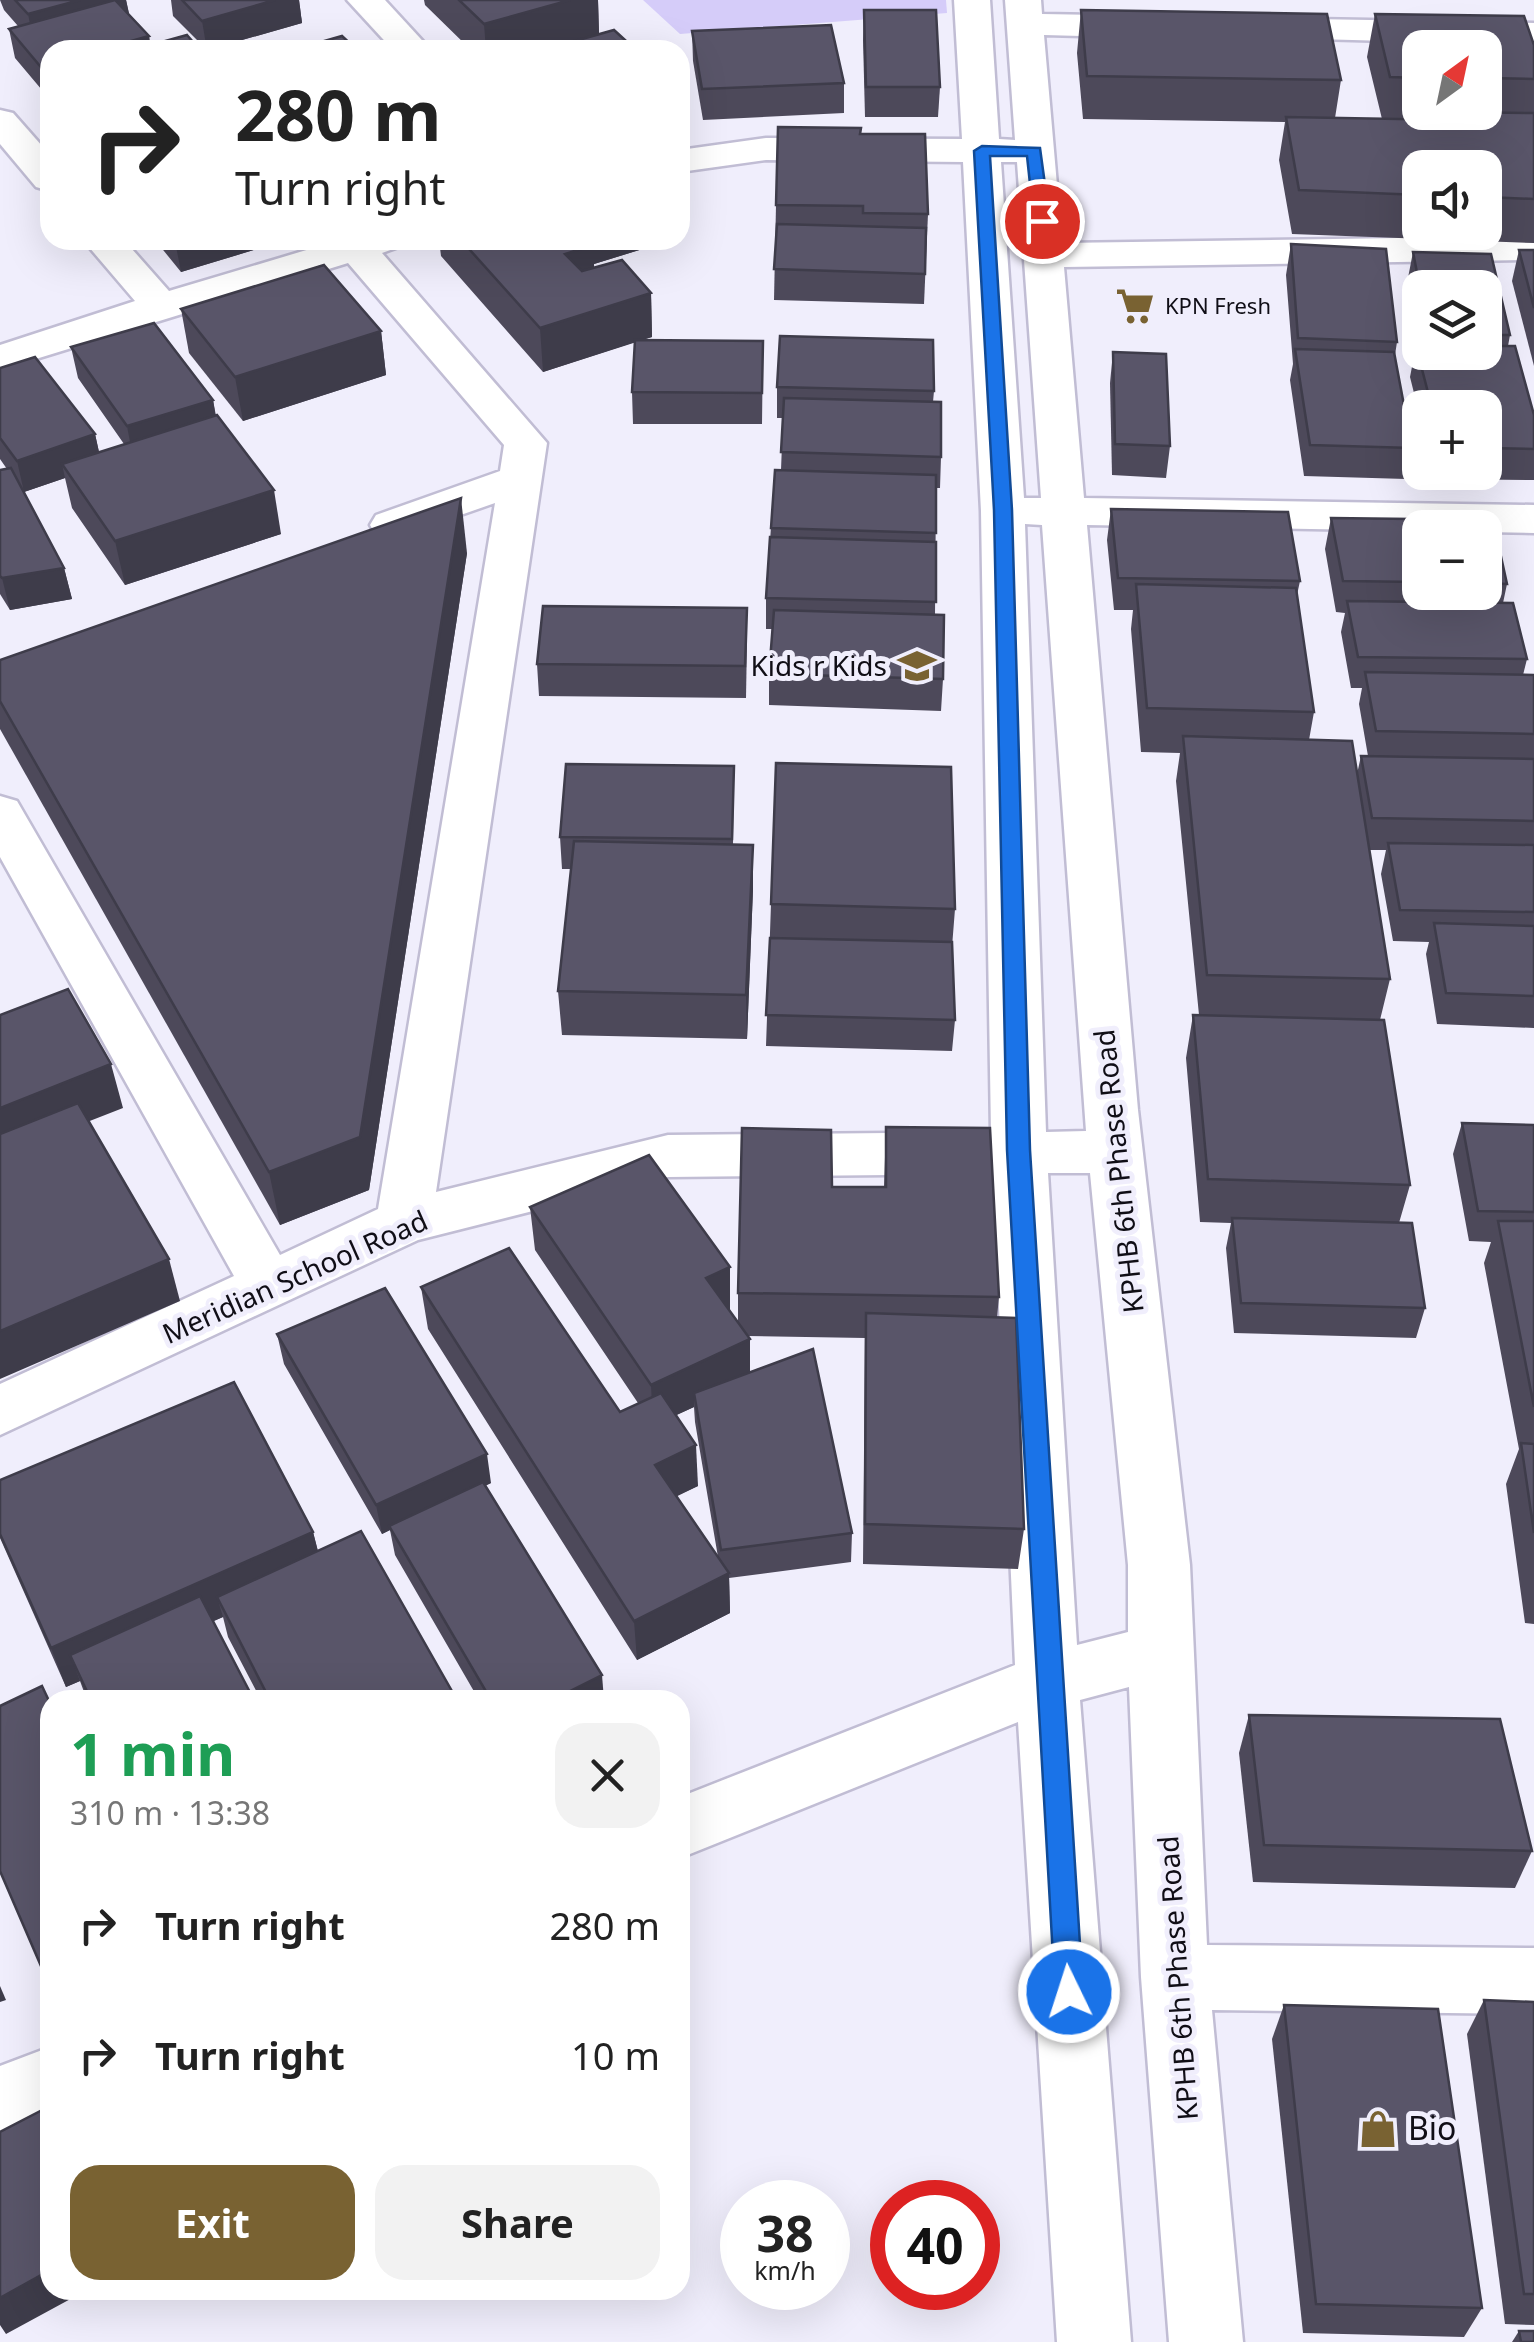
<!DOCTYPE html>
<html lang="en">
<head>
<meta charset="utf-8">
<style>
	body { margin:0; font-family:"Noto Sans",sans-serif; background:#f2f2f2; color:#222; height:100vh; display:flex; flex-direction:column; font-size:38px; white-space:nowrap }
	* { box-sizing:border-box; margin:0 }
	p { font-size:32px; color:#767676 }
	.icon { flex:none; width:55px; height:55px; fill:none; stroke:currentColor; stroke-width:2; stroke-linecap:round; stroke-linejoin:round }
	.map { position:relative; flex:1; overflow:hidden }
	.drawer { position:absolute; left:40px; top:1690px; width:650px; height:610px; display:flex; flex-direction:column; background:#fff; border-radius:30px; box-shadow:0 10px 40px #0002 }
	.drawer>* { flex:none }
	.banner { position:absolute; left:40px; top:40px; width:650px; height:210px; border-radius:30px; box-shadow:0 10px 40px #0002; background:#fff; color:#222; overflow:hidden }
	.needle { width:65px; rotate:33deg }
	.buttons { position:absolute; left:1402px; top:30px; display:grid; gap:20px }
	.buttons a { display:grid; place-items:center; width:100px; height:100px; border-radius:20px; background:#fff; box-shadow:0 10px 40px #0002; font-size:50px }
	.speed { position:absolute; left:720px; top:2180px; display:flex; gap:20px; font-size:50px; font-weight:700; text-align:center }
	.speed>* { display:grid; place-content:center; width:130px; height:130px; border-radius:50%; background:#fff; box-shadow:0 10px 40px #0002; line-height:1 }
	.speed small { font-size:25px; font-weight:400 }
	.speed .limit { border:15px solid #d22; background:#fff; color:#111 }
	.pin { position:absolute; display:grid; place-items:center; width:85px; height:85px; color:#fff; margin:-42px; border:5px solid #fff; border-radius:50%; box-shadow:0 2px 10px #0007 }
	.me { position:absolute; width:110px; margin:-55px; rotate:356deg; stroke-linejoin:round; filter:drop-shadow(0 0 8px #0008) }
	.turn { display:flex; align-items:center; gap:35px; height:210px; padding:0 30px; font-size:45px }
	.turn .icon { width:130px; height:130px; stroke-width:2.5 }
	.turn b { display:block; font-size:70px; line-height:85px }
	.round { display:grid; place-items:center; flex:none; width:105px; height:105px; border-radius:30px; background:#f2f2f2 }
	.headline { display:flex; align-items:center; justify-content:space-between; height:170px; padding:0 30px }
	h1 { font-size:60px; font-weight:700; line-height:75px; color:#1e9e55 }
	.button { display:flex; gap:20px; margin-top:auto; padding:20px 30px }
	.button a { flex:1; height:115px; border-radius:30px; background:#796232; color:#fff; font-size:40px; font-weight:700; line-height:115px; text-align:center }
	.button a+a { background:#f2f2f2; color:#222 }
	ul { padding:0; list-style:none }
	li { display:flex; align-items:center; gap:30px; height:130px; padding:0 30px }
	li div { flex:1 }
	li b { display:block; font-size:38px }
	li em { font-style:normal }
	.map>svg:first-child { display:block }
	.green { fill:#d5ccf9 }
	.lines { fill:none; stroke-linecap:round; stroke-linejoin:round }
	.minor-casing { stroke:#c1bdd4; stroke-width:5 }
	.minor { fill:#fff; fill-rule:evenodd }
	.wall { fill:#4d495a; fill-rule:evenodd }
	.shaded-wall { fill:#3e3c4a }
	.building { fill:#595569; stroke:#3e3c4a; stroke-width:2.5 }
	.route { fill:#1a73e8; stroke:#114b97; stroke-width:2.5 }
	.labels { text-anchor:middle; stroke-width:10; stroke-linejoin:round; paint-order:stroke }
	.far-poi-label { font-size:22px; fill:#100e16; stroke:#f0eefc; text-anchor:start }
	.poi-label { font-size:28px; fill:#100e16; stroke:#f0eefc; text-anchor:end }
	.street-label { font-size:28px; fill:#100e16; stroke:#f0eefc }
	.near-poi-label { font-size:32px; fill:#100e16; stroke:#f0eefc; text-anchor:start }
</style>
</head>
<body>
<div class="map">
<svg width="1534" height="2342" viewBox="0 0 1534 2342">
	<rect width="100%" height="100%" fill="#f0eefc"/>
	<!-- green -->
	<path class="green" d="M643 0H946L947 13 680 34Z"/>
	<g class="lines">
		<!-- minor casing -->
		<g class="minor-casing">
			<g id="minor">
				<path d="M347 0H385L431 50H393Z"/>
				<path d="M954 0H990L999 139 1015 140 1005 0H1041L1042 14 1156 16 1169 19 1174 27 1169 35 1156 38 1044 35 1062 243 1534 236V260L1064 267 1084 498 1534 505V533L1485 532V528L1420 531 1087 525 1138 1110 1190 1565 1207 1945 1534 1948V2014L1212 2010 1243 2342H1169L1141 1977 1129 1687 1080 1700 1131 2342H1057L1018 1722 680 1858V1797L1015 1665 993 1174 668 1177 418 1240 0 1435V1384L234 1276 0 857V796L17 801 280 1255 378 1209 495 503 392 539 376 535 370 525 376 515 500 471 504 445 348 263 0 370V345L135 301 83 240H124L169 291 340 240H402L396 248 382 253 547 443 436 1192 668 1135 991 1132 981 511 963 162 766 160 680 172V150L766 138 962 139ZM1001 162H1017L1041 498H1024ZM1025 524 1042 525 1086 1131 1046 1132ZM1048 1173H1090L1128 1565V1632L1077 1645Z"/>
				<path d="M1257 18 1534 23V45L1244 37 1239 29 1244 21Z"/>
				<path d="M0 110 13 113 50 155V191L36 187 0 144Z"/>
				<path d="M50 2047V2115L0 2136V2066Z"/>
			</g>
		</g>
		<!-- minor -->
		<use href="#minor" class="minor"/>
	</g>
	<!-- wall -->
	<g class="wall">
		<path d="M0 0H126L129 14 149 36 150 45 200 50H50L47 96 15 58 9 29 18 26 4 10Z"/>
		<path d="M171 0H299L302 23 207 50 173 16Z"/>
		<path d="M424 0H598L599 34 636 50H471L425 5Z"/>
		<path d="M864 10 940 87 938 117H865L863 40Z"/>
		<path d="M1081 10 1341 80 1335 118 1382 119 1367 57 1375 14 1534 45V243L1292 234 1279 160 1285 122 1083 119 1077 53ZM1420 48H1485V112H1420ZM1420 168H1485V232H1420Z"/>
		<path d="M692 31 844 83V113L703 120 693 61Z"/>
		<path d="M860 134 928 214 924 304 774 300 776 205Z"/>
		<path d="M155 240H287L181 272Z"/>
		<path d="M439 240H649V247L594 264V268L651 293 652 337 641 340 763 341 762 424H633L632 392 635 342 543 372 441 256Z"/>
		<path d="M1291 244 1397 342 1395 355 1412 448 1406 479 1304 476 1290 380 1293 364 1286 275Z"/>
		<path d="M1519 250H1534V366L1512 281Z"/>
		<path d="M1413 252 1491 254 1510 335 1508 346H1515L1534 415V480L1435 479 1434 472H1485V408H1420V417L1410 377 1416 346H1419L1407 283ZM1420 288H1485V352H1420Z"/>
		<path d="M181 309 381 331 386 375 243 421 189 353Z"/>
		<path d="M71 347 213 400 216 416 281 534 125 585 72 508 65 478 24 492 21 487 64 568 72 599 10 610 0 594V470L7 469 0 459V368L95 434 99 452 124 444 78 378Z"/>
		<path d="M1113 352 1170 446 1166 478 1112 475 1110 383Z"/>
		<path d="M777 387 934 391 933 402 941 457 940 488H936L935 615 943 679 941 711 769 705V674L772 629H766V598L775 470H781L783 418H777Z"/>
		<path d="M1111 509 1288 512 1300 581 1297 595 1314 712 1309 740 1352 741 1357 774 1361 756H1368L1359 704 1362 688H1351L1341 632 1345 613 1336 612 1325 549 1331 518 1493 520 1507 584 1503 603H1513L1527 659 1523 675H1534V1028L1437 1024 1426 954 1429 942 1393 941 1381 874 1386 850H1369L1390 979 1380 1020H1384L1410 1185 1399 1223H1412L1425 1308 1416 1338 1234 1333 1226 1248 1231 1223 1200 1222 1186 1058 1193 1015H1199L1176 781 1180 753 1141 752 1131 629 1133 610H1114L1107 540ZM1420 528H1485V592H1420Z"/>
		<path d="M467 553 369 1190 280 1225 0 729V660Z"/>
		<path d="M747 640 746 698 539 696 537 664Z"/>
		<path d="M734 766 733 844 753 889 747 1039 562 1035 558 991 571 869H562L560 837Z"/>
		<path d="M771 904 955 909 952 947 955 1020 952 1051 766 1046Z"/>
		<path d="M1462 1123 1534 1125V1624L1525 1623 1506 1484 1519 1449 1484 1263 1491 1242 1469 1241 1453 1154Z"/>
		<path d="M886 1127 999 1297 997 1317 1024 1529 1018 1569 863 1564 865 1338 748 1336 750 1372 852 1533 851 1562 729 1578 730 1613 637 1660 428 1329 421 1287 620 1412 638 1403 535 1250 530 1207 730 1267V1309L729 1310 738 1322V1293L832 1187H884ZM694 1407 695 1422 718 1557 676 1496 698 1486 676 1415Z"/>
		<path d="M277 1334 491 1483 485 1486 604 1700H479L395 1555 390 1530 382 1534 284 1364Z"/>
		<path d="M0 1480 313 1532 318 1551 457 1700H261L228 1637 223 1617 213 1621 254 1700H87L80 1681 66 1687 0 1538Z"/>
		<path d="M1249 1715 1532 1851 1515 1888 1253 1882 1239 1753Z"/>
		<path d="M1484 2000 1534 2002V2325L1505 2324 1467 2034Z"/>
		<path d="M1284 2005 1482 2308 1464 2337 1303 2333 1272 2039Z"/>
		<path d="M1519 2331 1534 2342H1512Z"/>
	</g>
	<!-- shaded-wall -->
	<g class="shaded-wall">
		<path d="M80 0H126L130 18 34 44 28 14Z"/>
		<path d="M275 0H299L302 23 207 50 202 21Z"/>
		<path d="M570 0H598L599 34 544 50H486L484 24Z"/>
		<path d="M149 36 151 50H99Z"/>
		<path d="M50 63V95L47 96 40 66Z"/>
		<path d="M180 240H287L181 272 175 241Z"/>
		<path d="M575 240H649V247L594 264 595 289 565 254Z"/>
		<path d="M651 293 652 337 543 372 540 328Z"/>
		<path d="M381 331 386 375 243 421 235 377Z"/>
		<path d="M213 400 218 432 133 458 127 426Z"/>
		<path d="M95 434 102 466 62 464 65 478 24 492 17 461Z"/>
		<path d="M274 490 281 534 125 585 115 541Z"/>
		<path d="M461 498 467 553 369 1190 280 1225 269 1172Z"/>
		<path d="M64 568 72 599 10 610 2 578Z"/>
		<path d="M753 845V889L747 1039 746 995Z"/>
		<path d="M111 1064 123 1108 0 1156V1108Z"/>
		<path d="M169 1259 180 1301 0 1379V1331Z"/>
		<path d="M730 1267V1309L707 1320 706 1278Z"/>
		<path d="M750 1339V1381L694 1393V1407L653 1426 651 1385Z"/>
		<path d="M696 1445 698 1486 657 1506 655 1465Z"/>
		<path d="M487 1454 491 1483 391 1529 389 1526 390 1530 382 1534 376 1505Z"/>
		<path d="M313 1532 323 1572 217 1597 223 1617 82 1680 70 1655 80 1681 66 1687 51 1648Z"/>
		<path d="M729 1573 730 1613 637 1660 634 1621Z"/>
		<path d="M602 1675 604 1700H552Z"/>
		<path d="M50 1962V1986L41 1966Z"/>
		<path d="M0 1986 6 2000 0 2002Z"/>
		<path d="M50 2270V2290H87L6 2334 0 2325V2298Z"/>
	</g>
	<!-- building -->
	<g class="building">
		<path d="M15 0H80L28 14Z"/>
		<path d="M115 0 149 36 99 50H50V63L40 66 9 29Z"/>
		<path d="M182 0H275L202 21Z"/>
		<path d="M459 0H570L484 24Z"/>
		<path d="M864 10H936L940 87H866Z"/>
		<path d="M1081 10 1327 14 1341 80 1087 76Z"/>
		<path d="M1375 14 1524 16 1534 45V79L1485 78V48H1420V78L1390 77Z"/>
		<path d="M831 25 844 83 702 89 692 31Z"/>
		<path d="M614 30 636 50H543Z"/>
		<path d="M187 35 200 50H133Z"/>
		<path d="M342 36 357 50H293Z"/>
		<path d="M1452 112 1534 113V199L1485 197V168H1420V195L1299 190 1286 117 1454 120Z"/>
		<path d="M778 127 861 128 860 134H925L928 214 863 213V206L776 205Z"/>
		<path d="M777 224 926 228 925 274 774 269Z"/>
		<path d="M461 240H588L593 245 565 254 582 271 622 260 651 293 540 328Z"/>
		<path d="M1291 244 1386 249 1397 342 1298 338Z"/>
		<path d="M1519 250H1534V308Z"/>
		<path d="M1413 252 1491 254 1510 335H1485V288H1420Z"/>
		<path d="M324 265 381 331 235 377 181 309Z"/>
		<path d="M154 323 213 400 127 426 71 347Z"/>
		<path d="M780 336 933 340 934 391 777 387Z"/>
		<path d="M635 340 763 341 762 393 632 392Z"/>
		<path d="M1416 346H1420V352H1485V346H1515L1534 415V449L1485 448V408H1432Z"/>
		<path d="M1295 349 1394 352 1412 448 1310 445Z"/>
		<path d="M1113 352 1166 354 1170 446 1115 444Z"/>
		<path d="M35 357 95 434 17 461 0 438V368Z"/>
		<path d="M784 398 941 402V457L781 452Z"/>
		<path d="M217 415 274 490 115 541 62 464Z"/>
		<path d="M11 468 64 568 2 578 0 576V470Z"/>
		<path d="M775 470 936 475V533L771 528Z"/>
		<path d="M461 498 360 1137 269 1172 0 701V660Z"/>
		<path d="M1111 509 1288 512 1300 581 1118 578Z"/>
		<path d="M1331 518 1493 520 1507 584 1485 583V528H1420V582L1343 581Z"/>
		<path d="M770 537 936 542V602L766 598Z"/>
		<path d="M1136 584 1296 588 1314 712 1147 708Z"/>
		<path d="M1347 601 1513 603 1527 659 1358 657Z"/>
		<path d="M543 606 747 608 745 666 537 664Z"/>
		<path d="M774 610 944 615 943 679 769 674Z"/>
		<path d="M1365 672 1534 675V734L1376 731Z"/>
		<path d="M1183 736 1352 741 1390 979 1207 975Z"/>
		<path d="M1361 756 1534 759V821L1372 818Z"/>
		<path d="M776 763 951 767 955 909 771 904Z"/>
		<path d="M566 764 734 766 732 839 560 837Z"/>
		<path d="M574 841 753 845 746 995 558 991Z"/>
		<path d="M1388 843 1534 845V912L1400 910Z"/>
		<path d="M1434 923 1534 926V996L1446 993Z"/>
		<path d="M770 938 952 942 955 1020 766 1015Z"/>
		<path d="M68 989 111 1064 0 1108V1015Z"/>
		<path d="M1193 1015 1384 1020 1410 1185 1208 1179Z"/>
		<path d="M78 1103 169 1259 0 1331V1134Z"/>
		<path d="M1462 1123 1534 1125V1212L1478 1211Z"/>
		<path d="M886 1127 990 1128 999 1297 738 1293 742 1128 831 1130 832 1187H886Z"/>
		<path d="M649 1155 730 1267 706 1278 750 1339 651 1385 530 1207Z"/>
		<path d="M1232 1218 1412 1223 1425 1308 1241 1303Z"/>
		<path d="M1498 1221H1534V1407Z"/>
		<path d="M509 1248 620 1412 661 1393 696 1445 655 1465 729 1573 634 1621 421 1287Z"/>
		<path d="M385 1288 487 1454 376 1505 277 1334Z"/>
		<path d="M866 1313 1016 1318 1024 1529 865 1524Z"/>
		<path d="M813 1349 852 1533 721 1550 694 1393Z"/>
		<path d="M234 1382 313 1532 51 1648 0 1534V1480Z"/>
		<path d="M1521 1443 1534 1444V1533Z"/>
		<path d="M483 1482 602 1675 552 1700H491L389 1526Z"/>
		<path d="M361 1531 457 1700H270L217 1597Z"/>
		<path d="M200 1596 254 1700H91L70 1655Z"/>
		<path d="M42 1686 50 1703V1962L41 1966 0 1871V1706Z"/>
		<path d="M1249 1715 1500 1719 1532 1851 1264 1845Z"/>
		<path d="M1484 2000 1534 2002V2294H1524Z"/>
		<path d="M1284 2005 1438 2009 1482 2308 1316 2304Z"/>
		<path d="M50 2106V2270L0 2298V2132Z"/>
		<path d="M1519 2331H1534V2342H1521Z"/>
	</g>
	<!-- route -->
	<path class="route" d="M982 146 1040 148 1050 221 1042 226 1034 221 1027 156H990L1012 510 1030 1150 1083 1992 1079 2002 1069 2006 1059 2002 1055 1992 1007 1150 994 510 974 151Z"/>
	<!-- icons -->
	<defs>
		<g id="supermarket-bare" transform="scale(3)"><path d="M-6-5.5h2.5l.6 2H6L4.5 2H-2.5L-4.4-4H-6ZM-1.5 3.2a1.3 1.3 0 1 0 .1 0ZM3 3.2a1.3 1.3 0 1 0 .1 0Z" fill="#796232" stroke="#f0eefc" stroke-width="2.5" paint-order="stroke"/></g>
		<g id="school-bare" transform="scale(3)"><path d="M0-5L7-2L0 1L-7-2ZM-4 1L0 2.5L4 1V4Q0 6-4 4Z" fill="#796232" stroke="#f0eefc" stroke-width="2.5" paint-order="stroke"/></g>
		<g id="shop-bare" transform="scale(3)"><path d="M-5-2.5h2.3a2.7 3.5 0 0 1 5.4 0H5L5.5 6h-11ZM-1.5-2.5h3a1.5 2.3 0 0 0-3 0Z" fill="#796232" stroke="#f0eefc" stroke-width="2.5" paint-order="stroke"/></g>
	</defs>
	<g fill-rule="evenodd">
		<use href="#supermarket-bare" x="1135" y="306"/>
		<use href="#school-bare" x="917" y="666"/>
		<use href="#shop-bare" x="1378" y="2129"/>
	</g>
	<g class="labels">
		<!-- far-poi labels -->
		<g class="far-poi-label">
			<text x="1165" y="314">KPN Fresh</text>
		</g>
		<!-- poi labels -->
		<g class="poi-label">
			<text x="887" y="676">Kids r Kids</text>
		</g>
		<!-- street labels -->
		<g class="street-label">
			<text transform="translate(1119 1171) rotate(-96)" y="10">KPHB 6th Phase Road</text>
			<text transform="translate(295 1277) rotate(-24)" y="10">Meridian School Road</text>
			<text transform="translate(1178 1978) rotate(-94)" y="10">KPHB 6th Phase Road</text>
		</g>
		<!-- near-poi labels -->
		<g class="near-poi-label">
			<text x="1408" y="2140">Bio</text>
		</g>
	</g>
</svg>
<div class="buttons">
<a><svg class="needle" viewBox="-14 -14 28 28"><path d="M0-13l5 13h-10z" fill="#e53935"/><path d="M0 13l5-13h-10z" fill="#767676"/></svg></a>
<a><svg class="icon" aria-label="sound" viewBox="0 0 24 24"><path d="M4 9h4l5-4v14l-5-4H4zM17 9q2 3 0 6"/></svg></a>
<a><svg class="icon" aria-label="layers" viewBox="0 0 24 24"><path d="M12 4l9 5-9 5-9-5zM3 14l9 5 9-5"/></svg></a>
<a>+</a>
<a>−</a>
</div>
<div class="speed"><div>38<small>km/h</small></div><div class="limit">40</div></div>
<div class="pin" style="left:1042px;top:221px;background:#d93025"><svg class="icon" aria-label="arrive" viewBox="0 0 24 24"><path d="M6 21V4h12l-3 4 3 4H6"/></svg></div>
<svg class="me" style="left:1069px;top:1992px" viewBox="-20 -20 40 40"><circle r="17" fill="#1a73e8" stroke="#fff" stroke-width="3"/><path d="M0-11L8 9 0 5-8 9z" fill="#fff"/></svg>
<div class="banner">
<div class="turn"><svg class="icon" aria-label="right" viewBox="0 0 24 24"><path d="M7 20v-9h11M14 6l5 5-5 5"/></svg><div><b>280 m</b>Turn right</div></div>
</div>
<section class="drawer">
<div class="headline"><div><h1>1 min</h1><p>310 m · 13:38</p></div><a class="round"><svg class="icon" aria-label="close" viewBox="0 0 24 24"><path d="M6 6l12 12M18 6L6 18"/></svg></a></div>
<ul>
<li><svg class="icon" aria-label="right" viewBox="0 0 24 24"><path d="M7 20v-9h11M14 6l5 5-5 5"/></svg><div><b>Turn right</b></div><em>280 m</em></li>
<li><svg class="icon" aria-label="right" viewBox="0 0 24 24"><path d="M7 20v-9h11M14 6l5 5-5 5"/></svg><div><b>Turn right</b></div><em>10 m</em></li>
</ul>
<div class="button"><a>Exit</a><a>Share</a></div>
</section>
</div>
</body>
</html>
